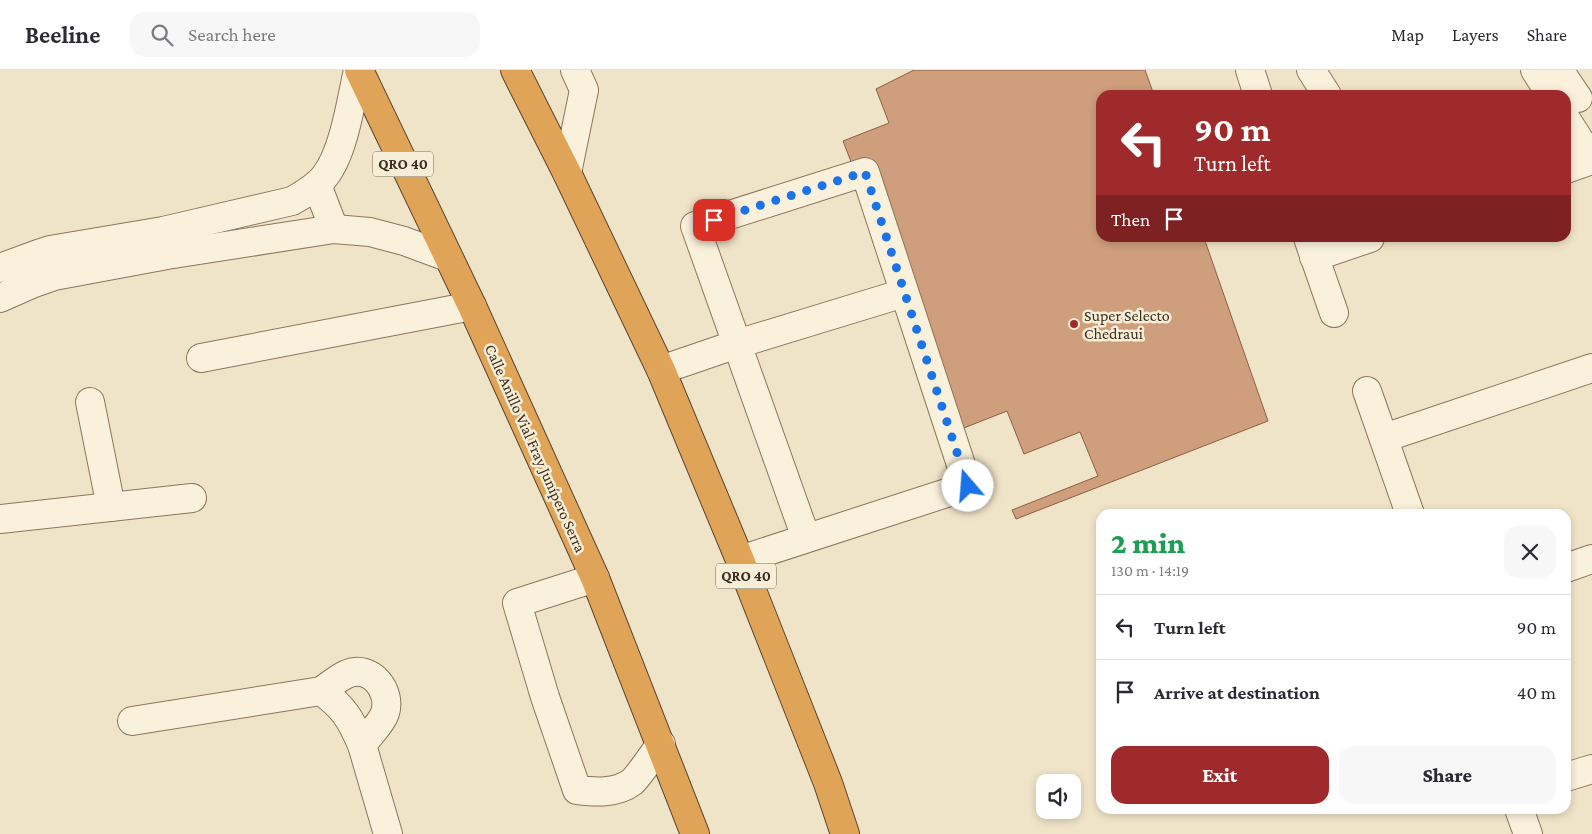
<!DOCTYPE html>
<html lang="en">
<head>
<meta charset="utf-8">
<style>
	body { margin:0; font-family:"Crimson Pro",serif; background:#f7f7f7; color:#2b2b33; height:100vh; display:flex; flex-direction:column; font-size:19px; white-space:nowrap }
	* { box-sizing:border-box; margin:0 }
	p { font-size:16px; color:#7c7c81 }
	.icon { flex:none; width:28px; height:28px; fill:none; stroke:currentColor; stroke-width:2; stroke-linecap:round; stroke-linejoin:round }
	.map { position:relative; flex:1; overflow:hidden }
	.details { position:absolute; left:1096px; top:439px; width:475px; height:305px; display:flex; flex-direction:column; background:#fff; border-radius:15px; box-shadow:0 2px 8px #0003 }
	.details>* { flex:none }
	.banner { position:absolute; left:1096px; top:20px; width:475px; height:152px; border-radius:15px; box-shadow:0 2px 8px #0003; background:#9e2a2b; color:#fff; overflow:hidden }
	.fabs { position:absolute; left:1036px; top:704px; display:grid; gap:10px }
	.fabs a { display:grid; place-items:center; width:45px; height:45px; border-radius:10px; background:#fff; box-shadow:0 2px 8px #0003; font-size:25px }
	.pin { position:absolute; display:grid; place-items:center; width:42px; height:42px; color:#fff; margin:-21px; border-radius:10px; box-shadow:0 2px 8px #0006 }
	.me { position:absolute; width:55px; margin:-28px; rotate:342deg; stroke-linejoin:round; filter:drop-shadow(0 0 4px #0008) }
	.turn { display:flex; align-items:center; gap:18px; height:105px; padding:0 15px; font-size:22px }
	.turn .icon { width:65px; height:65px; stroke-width:2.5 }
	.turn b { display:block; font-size:35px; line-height:42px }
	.then { display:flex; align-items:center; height:48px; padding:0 15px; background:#0003; gap:10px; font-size:19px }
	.round { display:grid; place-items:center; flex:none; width:52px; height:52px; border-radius:15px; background:#f7f7f7 }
	.summary { display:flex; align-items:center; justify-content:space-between; height:85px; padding:0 15px }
	h1 { font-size:30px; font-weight:800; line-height:38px; color:#1e9e55 }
	.cta { display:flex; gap:10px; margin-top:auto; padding:10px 15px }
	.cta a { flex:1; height:58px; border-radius:15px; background:#9e2a2b; color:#fff; font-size:20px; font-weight:800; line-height:58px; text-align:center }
	.cta a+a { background:#f7f7f7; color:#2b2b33 }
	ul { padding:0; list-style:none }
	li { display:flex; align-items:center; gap:15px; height:65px; padding:0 15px; border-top:1px solid #e1e1e2 }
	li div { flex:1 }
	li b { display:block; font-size:19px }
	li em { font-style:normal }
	header { display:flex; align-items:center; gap:30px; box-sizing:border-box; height:70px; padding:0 25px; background:#fff; border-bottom:1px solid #e1e1e2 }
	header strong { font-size:24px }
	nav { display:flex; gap:28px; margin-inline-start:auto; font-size:18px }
	.search { width:350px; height:45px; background:#f7f7f7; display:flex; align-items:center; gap:12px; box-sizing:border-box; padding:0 18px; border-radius:15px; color:#7c7c81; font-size:19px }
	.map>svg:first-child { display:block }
	.building { fill:#cf9f7d; stroke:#8d5f41 }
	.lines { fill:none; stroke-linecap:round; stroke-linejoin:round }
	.minor-casing { stroke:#8d765c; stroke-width:30 }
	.highway-casing { stroke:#5b4430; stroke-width:30 }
	.minor { stroke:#faf1dc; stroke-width:28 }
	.highway { stroke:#e0a458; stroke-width:28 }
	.route { stroke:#1a73e8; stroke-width:9; stroke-dasharray:0 16.2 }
	.poi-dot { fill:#9e2a2b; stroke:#f7eed8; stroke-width:2 }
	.labels { text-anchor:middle; stroke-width:5; stroke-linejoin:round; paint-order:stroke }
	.shield { fill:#f7eed8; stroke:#756857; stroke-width:1 }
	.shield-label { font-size:15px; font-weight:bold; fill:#3d2e20 }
	.poi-label { font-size:16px; fill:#3d2e20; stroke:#f7eed8; text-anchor:start }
	.street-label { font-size:16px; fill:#3d2e20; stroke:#f7eed8 }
</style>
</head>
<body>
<header>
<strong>Beeline</strong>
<div class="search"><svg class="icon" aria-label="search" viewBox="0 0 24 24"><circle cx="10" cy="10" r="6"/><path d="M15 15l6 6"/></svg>Search here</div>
<nav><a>Map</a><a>Layers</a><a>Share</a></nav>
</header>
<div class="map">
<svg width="1592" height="764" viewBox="0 0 1592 764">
	<rect width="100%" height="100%" fill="#f0e4c8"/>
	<!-- building -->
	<path class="building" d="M914 0H1145L1154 25H1101V168H1204L1268 351 1016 449 1012 440 1098 406 1080 362 1024 384 1007 341 956 361 843 71 889 53 876 19Z"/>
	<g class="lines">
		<!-- minor casing -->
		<g class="minor-casing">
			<g id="minor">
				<path d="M1250 0 1258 25"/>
				<path d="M1311 0 1327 25"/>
				<path d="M1535 0 1551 25"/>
				<path d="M1559 0 1578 28"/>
				<path d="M1566 49 1592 90"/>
				<path d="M1566 99 1592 90"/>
				<path d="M567 103 584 20 575 0"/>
				<path d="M317 115 334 159"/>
				<path d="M1308 168 1334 243"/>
				<path d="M1314 187 1370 168"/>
				<path d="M0 198 35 185 50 180 163 161 292 131C304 124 317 117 325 106 344 82 351 31 358 0"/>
				<path d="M0 228 34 213 54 206 167 185 334 159 370 162 404 171 447 187"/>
				<path d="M201 288 472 236"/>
				<path d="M661 300 737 274 904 223"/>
				<path d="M1367 321 1410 444"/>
				<path d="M90 332 111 437"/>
				<path d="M1384 368 1592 298"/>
				<path d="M0 449 192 428"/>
				<path d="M740 490 968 416 865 102 695 156 806 468"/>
				<path d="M1566 498 1592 489"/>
				<path d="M595 508 517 533 545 627 577 720C595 722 616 724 632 712 639 706 654 683 661 674"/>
				<path d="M321 621C344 637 351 650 362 675L388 764"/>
				<path d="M132 651 321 621C329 616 338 608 347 604 371 594 392 621 385 643 381 654 369 665 362 675"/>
				<path d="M1566 707 1592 699"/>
				<path d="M1519 739 1528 764"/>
			</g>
		</g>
		<!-- highway casing -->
		<g class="highway-casing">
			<g id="highway">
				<path d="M359 0 472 236 595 508 695 764"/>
				<path d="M515 0 567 103 661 300 740 490 828 713 845 764"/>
			</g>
		</g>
		<!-- minor -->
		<use href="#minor" class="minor"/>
		<!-- highway -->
		<use href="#highway" class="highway"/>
	</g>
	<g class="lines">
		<!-- route -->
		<path class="route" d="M714 150 865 102 968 416"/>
	</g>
	<!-- markers -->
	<circle class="poi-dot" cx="1074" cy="254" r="5"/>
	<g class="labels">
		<!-- shield labels -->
		<g class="shield">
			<rect x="373" y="81.5" width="60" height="25" rx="4"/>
			<rect x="716" y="493.5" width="60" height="25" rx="4"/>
		</g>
		<g class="shield-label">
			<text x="403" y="99">QRO 40</text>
			<text x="746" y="511">QRO 40</text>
		</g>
		<!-- poi labels -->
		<g class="poi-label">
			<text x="1084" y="251">Super Selecto<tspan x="1084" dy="18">Chedraui</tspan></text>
		</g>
		<!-- street labels -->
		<g class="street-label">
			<text transform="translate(536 378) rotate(66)" y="6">Calle Anillo Vial Fray Junípero Serra</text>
		</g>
	</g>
</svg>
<div class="fabs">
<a><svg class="icon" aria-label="sound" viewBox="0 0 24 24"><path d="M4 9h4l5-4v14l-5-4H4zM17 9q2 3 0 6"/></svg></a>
</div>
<div class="pin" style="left:714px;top:150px;background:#d93025"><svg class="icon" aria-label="arrive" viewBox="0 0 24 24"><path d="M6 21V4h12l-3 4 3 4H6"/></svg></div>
<svg class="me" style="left:968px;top:416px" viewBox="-20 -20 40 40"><circle r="19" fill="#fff"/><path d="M0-13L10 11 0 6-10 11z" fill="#1a73e8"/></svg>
<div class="banner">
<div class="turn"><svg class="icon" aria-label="left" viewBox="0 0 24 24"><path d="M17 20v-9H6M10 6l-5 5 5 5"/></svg><div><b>90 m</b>Turn left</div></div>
<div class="then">Then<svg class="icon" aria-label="arrive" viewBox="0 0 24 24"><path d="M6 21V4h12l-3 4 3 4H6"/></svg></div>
</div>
<section class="details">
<div class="summary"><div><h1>2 min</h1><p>130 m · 14:19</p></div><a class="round"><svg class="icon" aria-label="close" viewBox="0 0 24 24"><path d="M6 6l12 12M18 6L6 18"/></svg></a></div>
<ul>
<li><svg class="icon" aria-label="left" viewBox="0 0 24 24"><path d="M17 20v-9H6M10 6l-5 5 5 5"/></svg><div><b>Turn left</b></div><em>90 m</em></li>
<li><svg class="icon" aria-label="arrive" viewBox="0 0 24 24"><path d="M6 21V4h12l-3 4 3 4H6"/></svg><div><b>Arrive at destination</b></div><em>40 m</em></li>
</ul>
<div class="cta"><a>Exit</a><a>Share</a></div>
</section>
</div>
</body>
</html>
